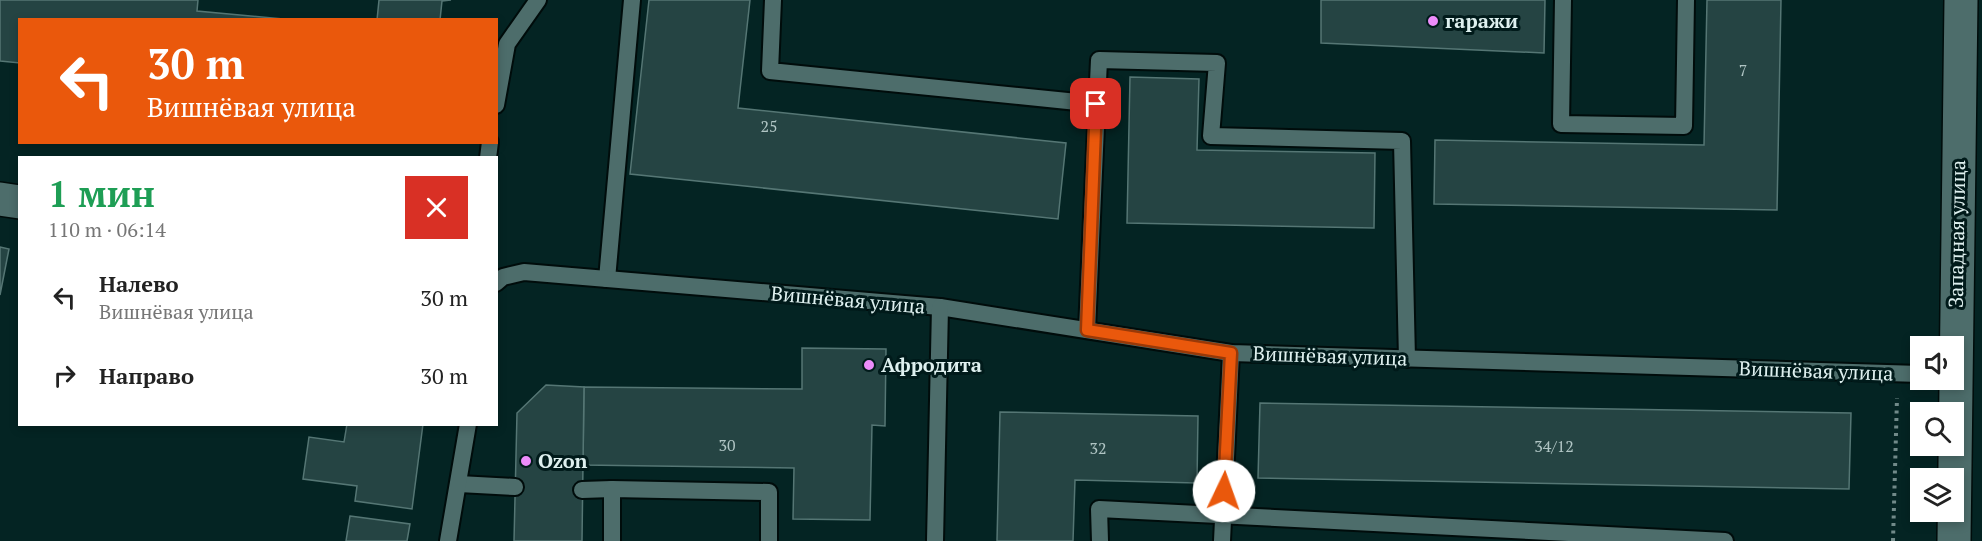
<!DOCTYPE html>
<html lang="ru">
<head>
<meta charset="utf-8">
<style>
	body { margin:0; font-family:"PT Serif",serif; background:#f6f6f6; color:#222; height:100vh; display:flex; flex-direction:column; font-size:22px; white-space:nowrap }
	* { box-sizing:border-box; margin:0 }
	p { font-size:20px; color:#767676 }
	.icon { flex:none; width:33px; height:33px; fill:none; stroke:currentColor; stroke-width:2; stroke-linecap:round; stroke-linejoin:round }
	.map { position:relative; flex:1; overflow:hidden }
	.details { position:absolute; left:18px; top:156px; width:480px; height:270px; display:flex; flex-direction:column; background:#fff; border-radius:0px; box-shadow:0 3px 9px #0003 }
	.details>* { flex:none }
	.banner { position:absolute; left:18px; top:18px; width:480px; height:126px; border-radius:0px; box-shadow:0 3px 9px #0003; background:#ea580c; color:#fff; overflow:hidden }
	.tools { position:absolute; left:1910px; top:336px; display:grid; gap:12px }
	.tools a { display:grid; place-items:center; width:54px; height:54px; border-radius:0px; background:#fff; box-shadow:0 3px 9px #0003; font-size:30px }
	.pin { position:absolute; display:grid; place-items:center; width:51px; height:51px; color:#fff; margin:-26px; border-radius:12px; box-shadow:0 3px 9px #0006 }
	.me { position:absolute; width:66px; margin:-33px; rotate:3deg; stroke-linejoin:round; filter:drop-shadow(0 0 4px #0008) }
	.turn { display:flex; align-items:center; gap:21px; height:126px; padding:0 30px; font-size:27px }
	.turn .icon { width:78px; height:78px; stroke-width:2.5 }
	.turn b { display:block; font-size:42px; line-height:51px }
	.round { display:grid; place-items:center; flex:none; width:63px; height:63px; border-radius:0px; background:#f6f6f6 }
	.summary { display:flex; align-items:center; justify-content:space-between; height:102px; padding:0 30px }
	h1 { font-size:36px; font-weight:800; line-height:45px; color:#1e9e55 }
	ul { padding:0; list-style:none }
	li { display:flex; align-items:center; gap:18px; height:78px; padding:0 30px }
	li div { flex:1 }
	li b { display:block; font-size:22px }
	li em { font-style:normal }
	.map>svg:first-child { display:block }
	.building { fill:#254443; stroke:#557674; stroke-width:1.5 }
	.lines { fill:none; stroke-linecap:round; stroke-linejoin:round }
	.service-casing { stroke:#000c0b; stroke-width:20 }
	.minor-casing { stroke:#000c0b; stroke-width:36 }
	.tertiary-casing { stroke:#000c0b; stroke-width:36 }
	.path { stroke:#718a89; stroke-width:4; stroke-dasharray:3 4.5; stroke-linecap:butt }
	.service { stroke:#4d6d6b; stroke-width:16 }
	.minor { stroke:#4d6d6b; stroke-width:33 }
	.tertiary { stroke:#4d6d6b; stroke-width:33 }
	.route-casing { stroke:#983908; stroke-width:15 }
	.route { stroke:#ea580c; stroke-width:10 }
	.poi-dot { fill:#ec8cfa; stroke:#001a1a; stroke-width:2 }
	.labels { text-anchor:middle; stroke-width:6; stroke-linejoin:round; paint-order:stroke }
	.number-label { font-size:16px; fill:#b0c5c4 }
	.poi-label { font-size:20px; font-weight:bold; fill:#def0ef; stroke:#001a1a; text-anchor:start }
	.street-label { font-size:20px; fill:#def0ef; stroke:#001a1a }
</style>
</head>
<body>
<div class="map">
<svg width="1982" height="541" viewBox="0 0 1982 541">
	<rect width="100%" height="100%" fill="#042423"/>
	<!-- building -->
	<g class="building">
		<path d="M0 0H198L197 11 294 20H20V63L0 61Z"/>
		<path d="M379 0H451L442 1 440 20H377Z"/>
		<path d="M649 0H750L738 108 1066 143 1058 219 630 174Z"/>
		<path d="M1321 0H1545L1544 53 1321 43Z"/>
		<path d="M1707 0H1781L1777 210 1434 204 1435 140 1704 145Z"/>
		<path d="M1130 77 1199 79 1197 150 1375 153 1374 228 1127 223Z"/>
		<path d="M0 247 9 249 0 295Z"/>
		<path d="M802 348 886 349 885 426 872 425 870 520 793 519 794 468 583 465 584 387 802 389Z"/>
		<path d="M546 385 584 387 582 541H514L517 413Z"/>
		<path d="M1260 403 1851 413 1849 489 1258 478Z"/>
		<path d="M1000 412 1198 416 1197 483 1075 480 1073 541H997Z"/>
		<path d="M347 424H423L412 509 355 501 357 486 303 479 309 437 344 442Z"/>
		<path d="M350 516 410 524 407 541H346Z"/>
	</g>
	<g class="lines">
		<!-- service casing -->
		<g class="service-casing">
			<g id="service">
				<path d="M773 0 770 71 1097 104 1087 330"/>
				<path d="M1563 0 1561 124 1684 126 1686 0"/>
				<path d="M1097 104 1099 60 1217 63 1211 136 1402 141 1407 359"/>
				<path d="M496 105 507 44 538 0"/>
				<path d="M488 158 490 142"/>
				<path d="M607 279 632 0"/>
				<path d="M496 283 503 277 524 272 940 307 1231 353 1920 374"/>
				<path d="M459 484 515 487"/>
				<path d="M582 490 612 489"/>
				<path d="M448 541 468 424"/>
				<path d="M612 541V489L769 492V541"/>
				<path d="M935 541 940 307"/>
				<path d="M1100 541 1099 509 1725 541"/>
				<path d="M1222 541 1231 353"/>
			</g>
		</g>
		<!-- minor casing -->
		<g class="minor-casing">
			<path id="minor" d="M0 199 20 202"/>
		</g>
		<!-- tertiary casing -->
		<g class="tertiary-casing">
			<path id="tertiary" d="M1954 541 1961 0"/>
		</g>
		<!-- path -->
		<path class="path" d="M1893 541 1897 398"/>
		<!-- service -->
		<use href="#service" class="service"/>
		<!-- minor -->
		<use href="#minor" class="minor"/>
		<!-- tertiary -->
		<use href="#tertiary" class="tertiary"/>
	</g>
	<g class="lines">
		<!-- route casing -->
		<g class="route-casing">
			<path id="route" d="M1096 104 1087 330 1231 353 1224 491"/>
		</g>
		<!-- route -->
		<use href="#route" class="route"/>
	</g>
	<!-- markers -->
	<g class="poi-dot">
		<circle cx="1433" cy="21" r="6"/>
		<circle cx="869" cy="365" r="6"/>
		<circle cx="526" cy="461" r="6"/>
	</g>
	<g class="labels">
		<!-- number labels -->
		<g class="number-label">
			<text x="1743" y="76">7</text>
			<text x="769" y="132">25</text>
			<text x="727" y="451">30</text>
			<text x="1554" y="452">34/12</text>
			<text x="1098" y="454">32</text>
		</g>
		<!-- poi labels -->
		<g class="poi-label">
			<text x="1445" y="28">гаражи</text>
			<text x="881" y="372">Афродита</text>
			<text x="538" y="468">Ozon</text>
		</g>
		<!-- street labels -->
		<g class="street-label">
			<text transform="translate(1957 234) rotate(-89)" y="7">Западная улица</text>
			<text transform="translate(848 300) rotate(5)" y="7">Вишнёвая улица</text>
			<text transform="translate(1330 356) rotate(2)" y="7">Вишнёвая улица</text>
			<text transform="translate(1816 371) rotate(2)" y="7">Вишнёвая улица</text>
		</g>
	</g>
</svg>
<div class="tools">
<a><svg class="icon" aria-label="sound" viewBox="0 0 24 24"><path d="M4 9h4l5-4v14l-5-4H4zM17 9q2 3 0 6"/></svg></a>
<a><svg class="icon" aria-label="search" viewBox="0 0 24 24"><circle cx="10" cy="10" r="6"/><path d="M15 15l6 6"/></svg></a>
<a><svg class="icon" aria-label="layers" viewBox="0 0 24 24"><path d="M12 4l9 5-9 5-9-5zM3 14l9 5 9-5"/></svg></a>
</div>
<div class="pin" style="left:1096px;top:104px;background:#d93025"><svg class="icon" aria-label="arrive" viewBox="0 0 24 24"><path d="M6 21V4h12l-3 4 3 4H6"/></svg></div>
<svg class="me" style="left:1224px;top:491px" viewBox="-20 -20 40 40"><circle r="19" fill="#fff"/><path d="M0-13L10 11 0 6-10 11z" fill="#ea580c"/></svg>
<div class="banner">
<div class="turn"><svg class="icon" aria-label="left" viewBox="0 0 24 24"><path d="M17 20v-9H6M10 6l-5 5 5 5"/></svg><div><b>30 m</b>Вишнёвая улица</div></div>
</div>
<section class="details">
<div class="summary"><div><h1>1 мин</h1><p>110 m · 06:14</p></div><a class="round" style="background:#d93025;color:#fff"><svg class="icon" aria-label="close" viewBox="0 0 24 24"><path d="M6 6l12 12M18 6L6 18"/></svg></a></div>
<ul>
<li><svg class="icon" aria-label="left" viewBox="0 0 24 24"><path d="M17 20v-9H6M10 6l-5 5 5 5"/></svg><div><b>Налево</b><p>Вишнёвая улица</p></div><em>30 m</em></li>
<li><svg class="icon" aria-label="right" viewBox="0 0 24 24"><path d="M7 20v-9h11M14 6l5 5-5 5"/></svg><div><b>Направо</b></div><em>30 m</em></li>
</ul>
</section>
</div>
</body>
</html>
